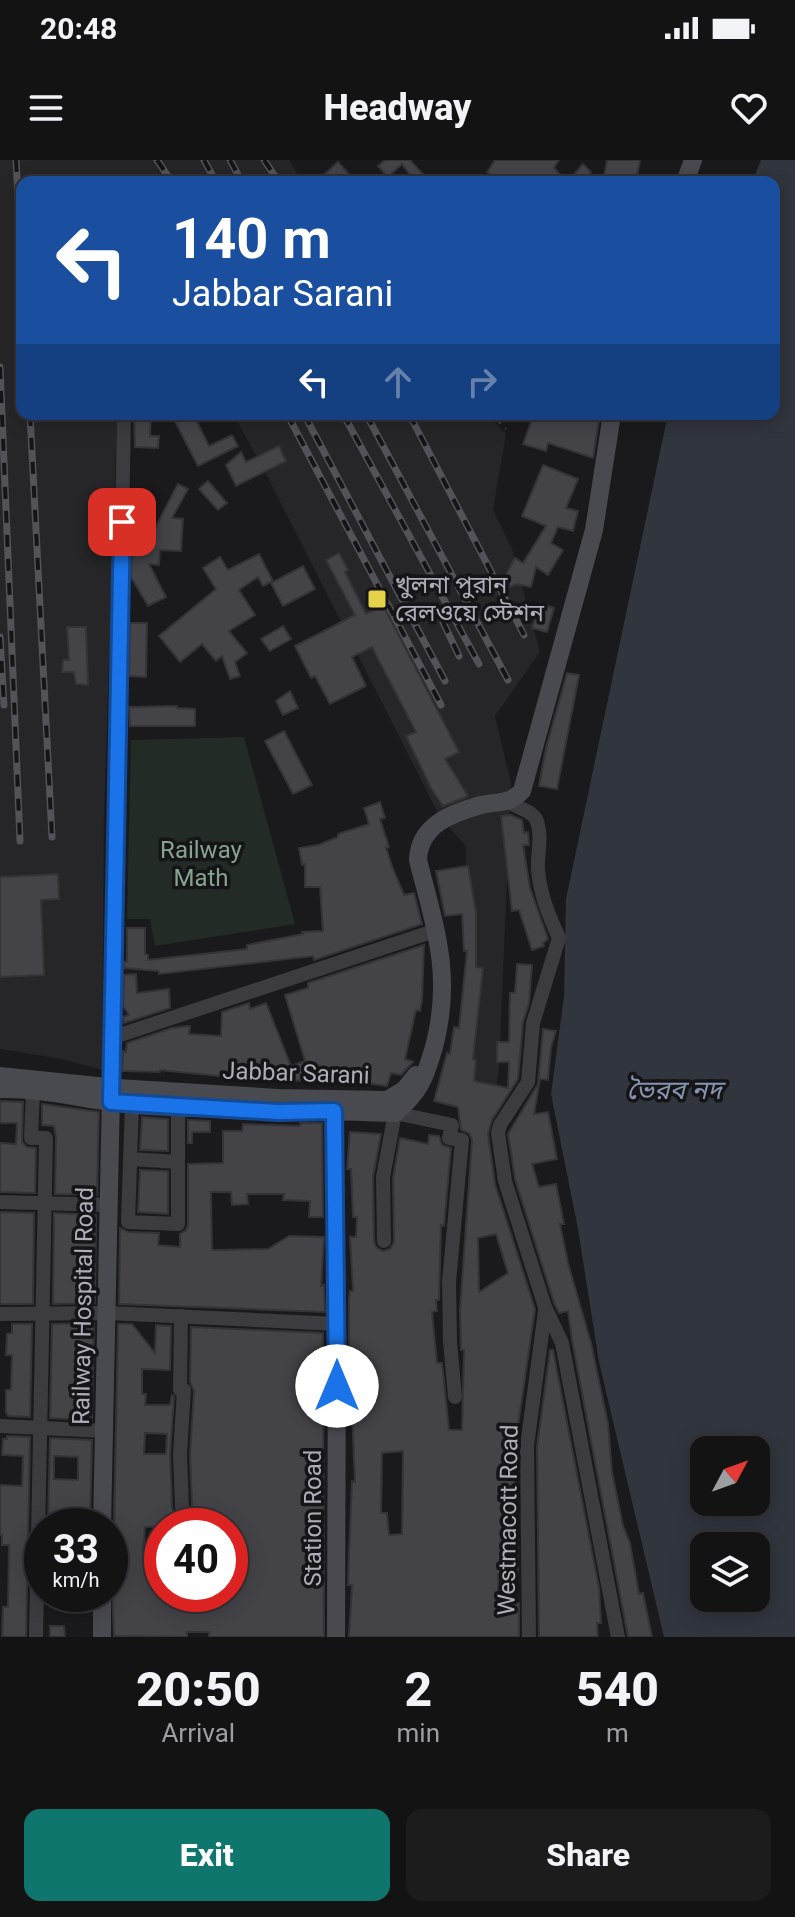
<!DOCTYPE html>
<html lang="en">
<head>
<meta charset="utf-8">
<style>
	body { margin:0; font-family:Roboto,"Noto Sans Bengali",sans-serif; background:#1d1c1d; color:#f1f3f6; height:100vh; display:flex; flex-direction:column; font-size:30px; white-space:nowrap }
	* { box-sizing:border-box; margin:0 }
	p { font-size:26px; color:#9d9ea0 }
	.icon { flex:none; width:44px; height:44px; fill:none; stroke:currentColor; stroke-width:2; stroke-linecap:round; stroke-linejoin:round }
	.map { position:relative; height:1477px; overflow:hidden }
	.drawer { display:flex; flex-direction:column; background:#141314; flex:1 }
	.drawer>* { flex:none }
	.hud { position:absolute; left:16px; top:16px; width:764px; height:244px; border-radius:16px; box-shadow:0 4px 20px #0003,0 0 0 2px #333234; background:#1a4fa0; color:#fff; overflow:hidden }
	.needle { width:52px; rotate:49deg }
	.fabs { position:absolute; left:690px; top:1276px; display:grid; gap:16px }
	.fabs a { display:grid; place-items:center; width:80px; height:80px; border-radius:16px; background:#141314; box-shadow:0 4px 20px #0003,0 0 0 2px #333234; font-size:40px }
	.speed { position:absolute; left:24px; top:1348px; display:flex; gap:16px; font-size:40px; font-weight:700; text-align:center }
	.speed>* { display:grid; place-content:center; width:104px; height:104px; border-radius:50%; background:#141314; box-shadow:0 4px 20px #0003,0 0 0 2px #333234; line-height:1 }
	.speed small { font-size:20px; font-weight:400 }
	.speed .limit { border:12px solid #d22; background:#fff; color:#111 }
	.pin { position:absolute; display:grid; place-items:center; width:68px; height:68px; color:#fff; margin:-34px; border-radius:16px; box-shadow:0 4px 12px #0006 }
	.me { position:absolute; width:88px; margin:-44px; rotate:0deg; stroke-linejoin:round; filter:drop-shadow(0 0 6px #0008) }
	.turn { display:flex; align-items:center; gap:28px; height:168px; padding:0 24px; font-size:36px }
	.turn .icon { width:104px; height:104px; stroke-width:2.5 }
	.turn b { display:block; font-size:56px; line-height:68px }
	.lanes { display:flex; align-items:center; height:76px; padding:0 24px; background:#0003; justify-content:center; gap:40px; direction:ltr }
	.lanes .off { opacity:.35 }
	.eta { display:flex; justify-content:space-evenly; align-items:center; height:136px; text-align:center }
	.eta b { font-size:48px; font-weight:800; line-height:56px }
	.button { display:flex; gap:16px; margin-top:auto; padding:16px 24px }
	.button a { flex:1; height:92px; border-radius:16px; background:#0f766e; color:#fff; font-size:32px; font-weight:800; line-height:92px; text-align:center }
	.button a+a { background:#1d1c1d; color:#f1f3f6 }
	.status { display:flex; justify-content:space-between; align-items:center; height:56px; padding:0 40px; background:#141314; direction:ltr }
	.status svg { height:22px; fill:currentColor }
	header { display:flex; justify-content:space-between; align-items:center; height:104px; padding:0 24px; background:#141314; font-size:36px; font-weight:800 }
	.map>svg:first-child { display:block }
	.built { fill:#262528 }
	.green { fill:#232b26 }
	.water { fill:#30353e; fill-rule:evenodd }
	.building { fill:#444348; stroke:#343337; stroke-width:2; fill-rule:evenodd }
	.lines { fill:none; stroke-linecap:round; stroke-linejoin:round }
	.path { stroke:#414147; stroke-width:2; stroke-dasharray:4 6; stroke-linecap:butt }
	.street { stroke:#3b3b40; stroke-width:14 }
	.secondary { stroke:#494950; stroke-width:18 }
	.rail-casing { stroke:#525259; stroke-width:7 }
	.rail { stroke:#151416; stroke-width:4; stroke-dasharray:12; stroke-linecap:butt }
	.route-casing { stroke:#114b97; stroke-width:20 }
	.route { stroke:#1a73e8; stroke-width:14 }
	.poi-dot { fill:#e4d249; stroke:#151416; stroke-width:3 }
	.labels { text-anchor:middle; stroke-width:7; stroke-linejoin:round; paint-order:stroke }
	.poi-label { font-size:24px; fill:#adaeba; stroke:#151416; text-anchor:start }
	.park-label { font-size:24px; fill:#86a38e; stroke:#151416 }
	.street-label { font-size:24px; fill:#adaeba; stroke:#151416 }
	.water-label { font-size:26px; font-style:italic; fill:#8794b1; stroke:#151416 }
</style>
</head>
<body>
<div class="status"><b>20:48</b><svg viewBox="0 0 49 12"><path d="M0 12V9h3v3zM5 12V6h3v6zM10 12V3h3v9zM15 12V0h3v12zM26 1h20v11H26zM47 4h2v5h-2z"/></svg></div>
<header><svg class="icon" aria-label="menu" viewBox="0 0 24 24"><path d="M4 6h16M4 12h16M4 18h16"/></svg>Headway<svg class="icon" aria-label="heart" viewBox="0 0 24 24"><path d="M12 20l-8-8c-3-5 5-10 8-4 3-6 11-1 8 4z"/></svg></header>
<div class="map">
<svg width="795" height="1477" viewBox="0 0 795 1477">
	<rect width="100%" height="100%" fill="#1a191b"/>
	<!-- built -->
	<g class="built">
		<path d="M0 0H289L302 22H22V254H117L104 656 102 910 62 899 0 889Z"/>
		<path d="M233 254H487L506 274 493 350 512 389 540 492 495 556 511 623 499 908 493 950 460 941 466 788V686L441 659 261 304Z"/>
	</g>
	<!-- green -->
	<path class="green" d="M244 577 295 764 155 786 150 759H127L131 580Z"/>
	<!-- water -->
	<path class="water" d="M761 0H795V1477H664L599 1202 578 1069 551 934 564 836 566 739 668 254H774V22H752ZM704 1290H756V1342H704ZM704 1386H756V1438H704Z"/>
	<!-- building -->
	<g class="building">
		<path d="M385 0H410L430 22H415L402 4 388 17 378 6Z"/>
		<path d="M495 0H559L554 8 567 22H502L487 12Z"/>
		<path d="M607 0H640L636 22H603Z"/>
		<path d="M338 2 356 22H316Z"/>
		<path d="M583 4 591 12 582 22H567Z"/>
		<path d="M134 254H151L150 276H159L158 288 135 287Z"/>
		<path d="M171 254H193L209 286 232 275 238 286 198 306Z"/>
		<path d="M534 254H600L593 298 548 283 546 291 523 284Z"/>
		<path d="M279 286 286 301 236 326 226 305 241 292 246 302Z"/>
		<path d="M543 305 578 319 566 348 578 351 573 371 558 367 551 383 563 390 548 415 536 407 531 427 517 424 510 427 506 414 515 398 523 403 546 366 522 356Z"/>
		<path d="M208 321 227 343 218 350 199 329Z"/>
		<path d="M178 324 188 329 172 358 183 359 181 391 160 390 159 405 149 404 166 437 148 446 131 417 132 387H145Z"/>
		<path d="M339 393 348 410 345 412 366 454 383 445 459 592 445 599 468 636 466 637 443 646 431 628 406 576 416 572 372 487 352 497 366 526 330 544 315 516 311 518 295 486 355 455 326 400Z"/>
		<path d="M259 394 273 421 263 426 258 417 239 430 255 455 229 471 247 493 235 502 240 516 230 519 222 496 216 501 202 484 180 502 159 476 216 429 203 408 220 397 228 410Z"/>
		<path d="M303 406 315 429 283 446 271 423Z"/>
		<path d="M540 443 554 448 547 472 532 468Z"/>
		<path d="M130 463H147L146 517 129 516Z"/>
		<path d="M283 466 291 479 270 491 261 479Z"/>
		<path d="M67 467H86L88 525 76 524 74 512H62L63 500H69Z"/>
		<path d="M567 513 579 515 557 629 539 626 546 588Z"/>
		<path d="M290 531 298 548 283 555 276 541Z"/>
		<path d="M177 546V548L195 549V566H130L129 547Z"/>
		<path d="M284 571 312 625 293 634 265 581Z"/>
		<path d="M380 642 385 658 380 659 389 687 386 688 393 709 404 735 414 733 422 764 314 800 313 796 159 814V811L124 808V802H127V768H145V794L148 795V800L247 789V785L303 774 302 772 323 771 320 727H305V704L302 705 299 688 318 685 338 677V674L369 664 364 648Z"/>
		<path d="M511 655 522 660 524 673 528 672 529 685H523L530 728 548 779 543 783 544 786 532 790 519 750 512 751 501 656Z"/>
		<path d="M468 706 476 752V807L483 808 473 899 476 900 474 921 508 928 509 902H497V882H509L510 833H515L517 804 532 805 529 843 523 862 518 919 492 960 488 974 495 1024 535 1149 515 1286 514 1379H518V1415L498 1414V1443H519V1477H349L352 1425H348L349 1395 352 1321 355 1322 349 1185V1140L350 1131H353L350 1077H356L357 1057H353L351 1009H347L350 972 381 974 373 1017 374 1081 376 1087 383 1091 390 1089 394 1082 393 1018 400 978 428 984 429 975 439 976 442 985 451 988 444 1066 441 1065 439 1140H436L437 1151 432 1152 437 1203H442L449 1270H462L464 1190H461L460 1150 472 980 469 973 461 970 458 947 434 941 447 893 450 894 454 867 459 868 467 791H464L462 754 445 756 436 711ZM496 1074 508 1113 479 1132 478 1078ZM403 1291 402 1374 389 1375 387 1353H381L382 1293Z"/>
		<path d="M58 714 59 739 41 740 44 815 0 817V717Z"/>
		<path d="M424 785 422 840 420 851 416 850 405 899 413 902 401 915 391 913 387 926 343 920 267 921 160 910V912L122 911 123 891 126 892 127 883 172 868 190 866 189 874 221 876 222 852 249 843 250 849 266 843 291 906 305 901 285 835 308 828V823Z"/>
		<path d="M136 814 137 833 169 829 170 848 124 863 123 857 129 855 123 846 124 815Z"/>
		<path d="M543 869 556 871 551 887 548 920 540 919 534 954 548 952 557 999 532 1004 539 1027 556 1024 564 1064H560L568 1103 591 1183 608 1264 612 1312 623 1366 630 1383 639 1434 643 1433 652 1477H628L572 1180 568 1151 559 1153 554 1143 515 1019 508 974 538 924Z"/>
		<path d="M0 941 23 942 22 982 27 987 36 988 35 1033 0 1032V983L16 984 17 963H0Z"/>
		<path d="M42 944 99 952 97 1035 55 1034 56 977 54 966 42 965Z"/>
		<path d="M142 957 168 959V991L140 990Z"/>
		<path d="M188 960 210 961V972H192V983H188Z"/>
		<path d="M300 963H322L323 1057H309L310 1041 283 1040 284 1034H247L248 1044 232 1045 231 1032H211L212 1090 268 1089 289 1076 324 1077 321 1126 324 1125 325 1152 119 1144 120 1068 128 1072 159 1073 158 1085 180 1087V1074L186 1070 188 1064V1004L223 1003V971H242L243 964 300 966Z"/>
		<path d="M140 1010 168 1011V1054L138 1052Z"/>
		<path d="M0 1052 34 1053 33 1144H0Z"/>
		<path d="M54 1053 96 1055 95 1143 53 1144Z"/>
		<path d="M94 1163 92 1260 50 1258 52 1164Z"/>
		<path d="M12 1164H32L30 1257 8 1256 6 1252V1230H11L12 1195H6L7 1174 12 1173Z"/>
		<path d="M118 1164H132L155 1193 156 1165 171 1166 170 1210 142 1209V1234H146L145 1245H170L172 1235 174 1237 170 1294 172 1347 174 1353 182 1357 188 1355 192 1347 190 1294 194 1231 190 1222 191 1167 323 1173 324 1477H209V1472H187V1477L114 1476 110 1385 114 1366ZM145 1273 167 1274 166 1294H144ZM199 1353H221V1366H230V1434H162L161 1402H149V1393H143L145 1367 199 1366Z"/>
		<path d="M550 1190H553L599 1428 601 1463H597L598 1477H539L537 1287Z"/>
		<path d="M7 1276 30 1277 26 1477H2L3 1447H8L9 1385H2V1375H0V1325L22 1326 23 1296 2 1295 3 1279H7Z"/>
		<path d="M50 1278 92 1280 90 1366 48 1364ZM54 1296 78 1297V1320L54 1319Z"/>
		<path d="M50 1466H64L65 1477H50Z"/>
	</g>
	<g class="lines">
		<!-- path -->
		<path class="path" d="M491 254 506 269"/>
		<!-- street -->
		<g class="street">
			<path d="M510 642C518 649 531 650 536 659 543 675 537 694 538 710 540 734 549 756 559 778L533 863 528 922 500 965 498 973 505 1021 545 1147 562 1183 618 1477"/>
			<path d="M111 878 437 770"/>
			<path d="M112 927 124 254"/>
			<path d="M33 931 31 978H46L36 1477"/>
			<path d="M132 944 128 1062 178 1064V1002"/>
			<path d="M130 999 178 1002V947"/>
			<path d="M0 1042 110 1045"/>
			<path d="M384 1081 383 1017 395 953 452 965 449 978 462 980 449 1122 450 1181 455 1237"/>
			<path d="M0 1154 108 1153 337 1164"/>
			<path d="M181 1156 180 1230H184L180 1294 182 1347"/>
			<path d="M0 1266 105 1271"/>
			<path d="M529 1477 527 1286 545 1151"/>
		</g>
		<!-- secondary -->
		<g class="secondary">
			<path d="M685 22 693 0"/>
			<path d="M0 916 117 928 278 938 387 940 404 930 416 915"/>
			<path d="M0 929C45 928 90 941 135 945 222 951 308 950 395 953 420 932 425 918 434 887 453 815 435 768 418 700 419 665 452 653 481 645 498 641 509 645 522 631L594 370 612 254"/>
			<path d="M334 951 337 1164 336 1477"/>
			<path d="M102 1366 111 933"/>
			<path d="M102 1434V1477"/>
		</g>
		<!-- rail casing -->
		<g class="rail-casing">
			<g id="rail">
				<path d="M16 0 22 107"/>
				<path d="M157 0 172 22"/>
				<path d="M204 0 216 22"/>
				<path d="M230 0 242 22"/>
				<path d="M264 0 279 22"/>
				<path d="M0 207 20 681"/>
				<path d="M30 254 52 677"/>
				<path d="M287 254 441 545"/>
				<path d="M304 254 445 521"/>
				<path d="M343 254 479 504"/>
				<path d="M366 254 508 520"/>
				<path d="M409 254 524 475"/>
				<path d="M443 462 459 496"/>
				<path d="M0 477 4 545"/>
			</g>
		</g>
		<!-- rail -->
		<use href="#rail" class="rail"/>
	</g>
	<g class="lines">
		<!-- route casing -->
		<g class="route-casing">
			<path id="route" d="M122 362 111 942 278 952 334 951 337 1226"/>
		</g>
		<!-- route -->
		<use href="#route" class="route"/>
	</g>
	<!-- markers -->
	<rect class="poi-dot" x="367" y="429" width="20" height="20" rx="4"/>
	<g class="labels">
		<!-- poi labels -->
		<g class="poi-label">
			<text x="395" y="433">খুলনা পুরান<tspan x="395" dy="28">রেলওয়ে স্টেশন</tspan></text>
		</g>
		<!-- park labels -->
		<g class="park-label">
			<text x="201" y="698">Railway<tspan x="201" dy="28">Math</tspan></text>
		</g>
		<!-- street labels -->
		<g class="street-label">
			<text transform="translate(296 913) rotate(2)" y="8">Jabbar Sarani</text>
			<text transform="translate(83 1146) rotate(-89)" y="8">Railway Hospital Road</text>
			<text transform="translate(313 1358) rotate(-90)" y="8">Station Road</text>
			<text transform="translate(508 1360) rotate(-89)" y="8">Westmacott Road</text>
		</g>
		<!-- water labels -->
		<g class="water-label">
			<text x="674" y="939">ভৈরব নদ</text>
		</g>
	</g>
</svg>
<div class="fabs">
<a><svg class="needle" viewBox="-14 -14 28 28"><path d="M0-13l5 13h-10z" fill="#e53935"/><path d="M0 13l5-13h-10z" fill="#9d9ea0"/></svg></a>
<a><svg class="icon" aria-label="layers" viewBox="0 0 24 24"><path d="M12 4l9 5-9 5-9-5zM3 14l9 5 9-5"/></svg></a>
</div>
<div class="speed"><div>33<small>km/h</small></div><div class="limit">40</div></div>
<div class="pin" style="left:122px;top:362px;background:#d93025"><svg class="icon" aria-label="arrive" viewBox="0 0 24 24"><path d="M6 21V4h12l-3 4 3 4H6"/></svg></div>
<svg class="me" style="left:337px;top:1226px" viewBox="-20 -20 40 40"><circle r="19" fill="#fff"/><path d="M0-13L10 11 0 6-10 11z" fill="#1a73e8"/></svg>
<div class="hud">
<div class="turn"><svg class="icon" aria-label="left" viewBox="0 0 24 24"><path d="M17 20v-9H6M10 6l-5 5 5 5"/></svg><div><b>140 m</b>Jabbar Sarani</div></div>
<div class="lanes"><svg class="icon" aria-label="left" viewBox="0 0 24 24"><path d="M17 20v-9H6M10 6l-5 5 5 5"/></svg><svg class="icon off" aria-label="ahead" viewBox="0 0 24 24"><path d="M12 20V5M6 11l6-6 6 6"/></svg><svg class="icon off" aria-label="right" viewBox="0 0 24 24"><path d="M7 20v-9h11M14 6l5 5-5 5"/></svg></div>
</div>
</div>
<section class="drawer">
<div class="eta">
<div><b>20:50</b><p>Arrival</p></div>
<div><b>2</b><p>min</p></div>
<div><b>540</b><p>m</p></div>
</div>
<div class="button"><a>Exit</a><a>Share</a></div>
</section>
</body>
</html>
